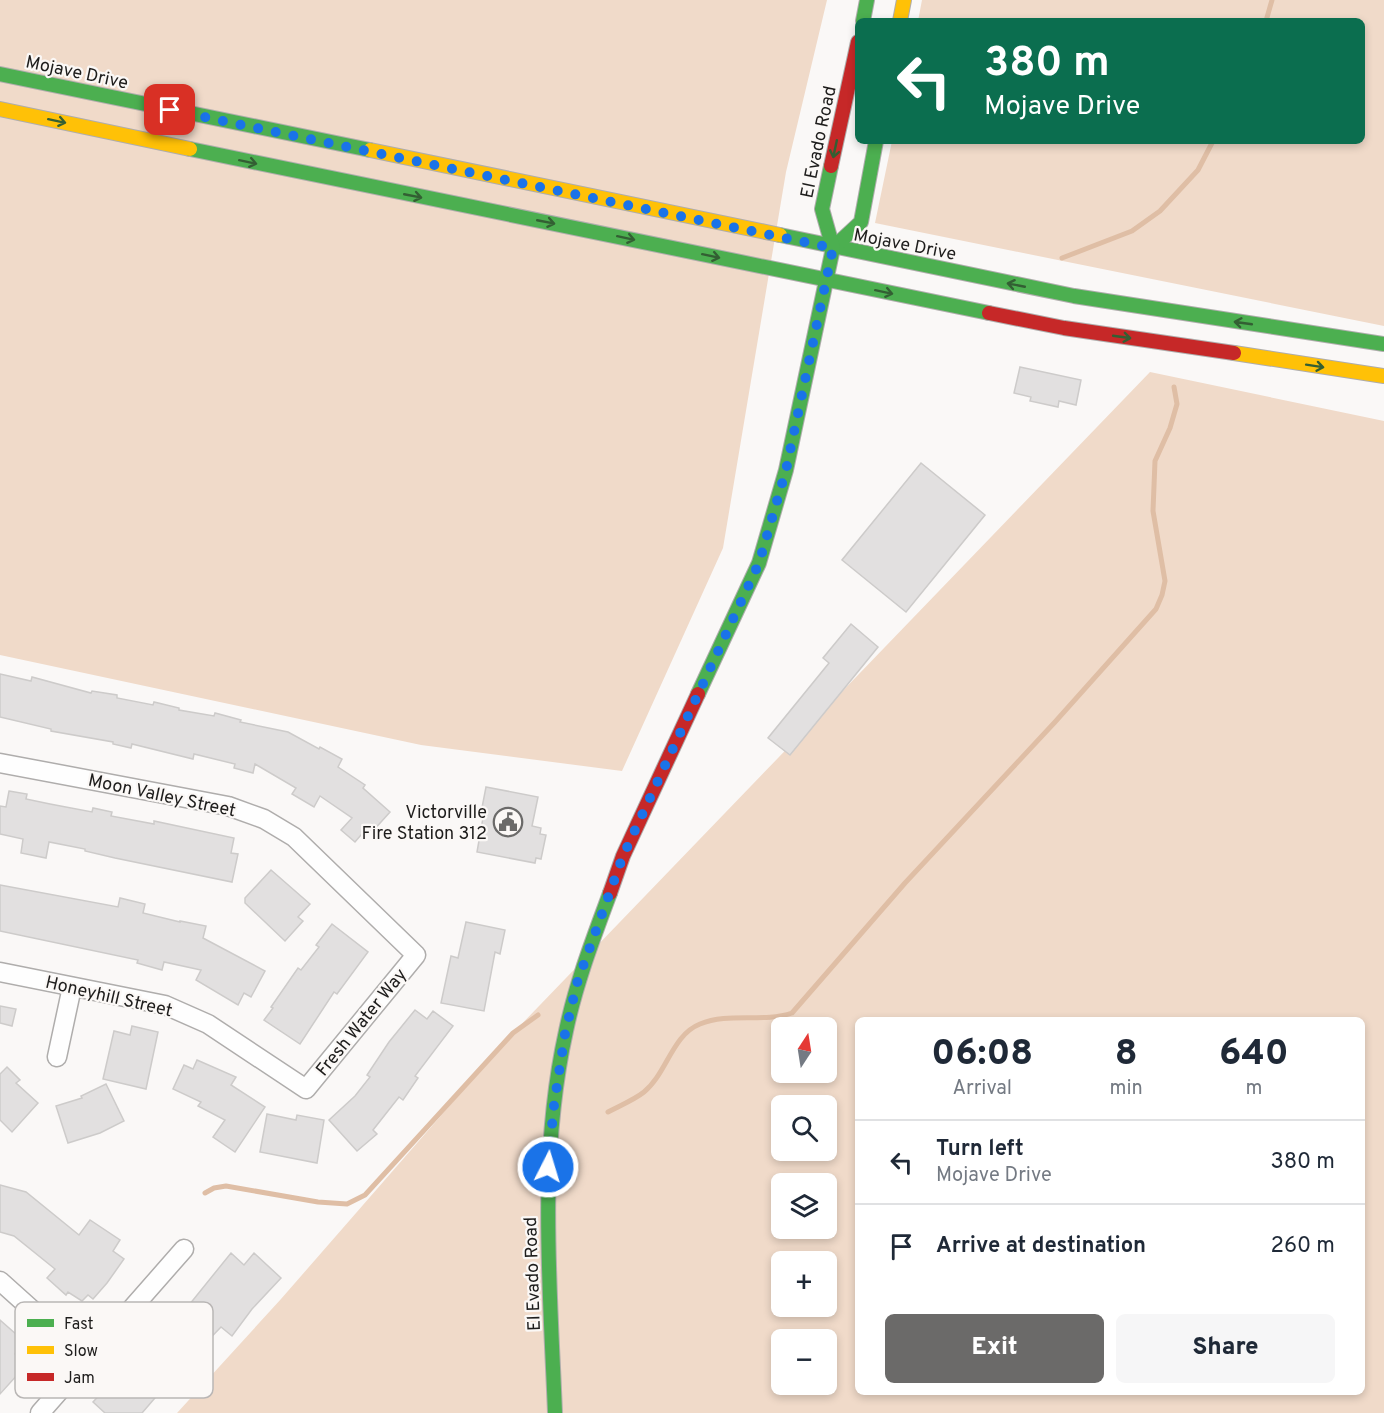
<!DOCTYPE html>
<html lang="en">
<head>
<meta charset="utf-8">
<style>
	body { margin:0; font-family:Overpass,sans-serif; background:#f6f6f7; color:#1f2937; height:100vh; display:flex; flex-direction:column; font-size:22px; white-space:nowrap }
	* { box-sizing:border-box; margin:0 }
	p { font-size:20px; color:#747a83 }
	.icon { flex:none; width:33px; height:33px; fill:none; stroke:currentColor; stroke-width:2; stroke-linecap:round; stroke-linejoin:round }
	.map { position:relative; flex:1; overflow:hidden }
	.side { position:absolute; left:855px; top:1017px; width:510px; height:378px; display:flex; flex-direction:column; background:#fff; border-radius:9px; box-shadow:0 3px 9px #0003 }
	.side>* { flex:none }
	.top-card { position:absolute; left:855px; top:18px; width:510px; height:126px; border-radius:9px; box-shadow:0 3px 9px #0003; background:#0b6e4f; color:#fff; overflow:hidden }
	.needle { width:39px; rotate:12deg }
	.tools { position:absolute; left:771px; top:1017px; display:grid; gap:12px }
	.tools a { display:grid; place-items:center; width:66px; height:66px; border-radius:9px; background:#fff; box-shadow:0 3px 9px #0003; font-size:30px }
	.pin { position:absolute; display:grid; place-items:center; width:51px; height:51px; color:#fff; margin:-26px; border-radius:12px; box-shadow:0 3px 9px #0006 }
	.me { position:absolute; width:66px; margin:-33px; rotate:5deg; stroke-linejoin:round; filter:drop-shadow(0 0 4px #0008) }
	.turn { display:flex; align-items:center; gap:21px; height:126px; padding:0 30px; font-size:27px }
	.turn .icon { width:78px; height:78px; stroke-width:2.5 }
	.turn b { display:block; font-size:42px; line-height:51px }
	.eta { display:flex; justify-content:space-evenly; align-items:center; height:102px; text-align:center }
	.eta b { font-size:36px; font-weight:800; line-height:42px }
	.button { display:flex; gap:12px; margin-top:auto; padding:12px 30px }
	.button a { flex:1; height:69px; border-radius:9px; background:#6b6a69; color:#fff; font-size:24px; font-weight:800; line-height:69px; text-align:center }
	.button a+a { background:#f6f6f7; color:#1f2937 }
	ul { padding:0; list-style:none }
	li { display:flex; align-items:center; gap:18px; height:84px; padding:0 30px; border-top:2px solid #e0e1e3 }
	li div { flex:1 }
	li b { display:block; font-size:22px }
	li em { font-style:normal }
	.map>svg:first-child { display:block }
	.green { fill:#f0dac9; fill-rule:evenodd }
	.lines { fill:none; stroke-linecap:round; stroke-linejoin:round }
	.stream { stroke:#dfbea5; stroke-width:5 }
	.building { fill:#e2e0e0; stroke:#cdcbca; stroke-width:1.5 }
	.street-casing { stroke:#afadac; stroke-width:21 }
	.fast-casing { stroke:#afadac; stroke-width:16 }
	.slow-casing { stroke:#afadac; stroke-width:16 }
	.jam-casing { stroke:#afadac; stroke-width:16 }
	.street { stroke:#fefefe; stroke-width:18 }
	.fast { stroke:#4caf50; stroke-width:14 }
	.slow { stroke:#ffc107; stroke-width:14 }
	.jam { stroke:#c62828; stroke-width:14 }
	.oneway { stroke:#335f33 }
	.route { stroke:#1a73e8; stroke-width:10; stroke-dasharray:0 18 }
	.labels { text-anchor:middle; stroke-width:4.5; stroke-linejoin:round; paint-order:stroke }
	.street-label { font-size:18px; fill:#1e1d1c; stroke:#fbf8f6 }
	.poi-label { font-size:18px; fill:#1e1d1c; stroke:#fbf8f6; text-anchor:end }
	.key { fill:#fbf8f6; stroke:#b9b6b5; stroke-width:1.5 }
	.key-label { font-size:16px; fill:#1e1d1c }
</style>
</head>
<body>
<div class="map">
<svg width="1384" height="1413" viewBox="0 0 1384 1413">
	<rect width="100%" height="100%" fill="#faf8f7"/>
	<!-- green -->
	<g class="green">
		<path d="M0 0H827L786 172 723 548 622 771 421 745 0 655Z"/>
		<path d="M922 0H1384V326L875 223 892 141H1362V21H918Z"/>
		<path d="M1150 372 1384 421V1413H177L281 1299 513 1033ZM858 1020H1362V1392H858ZM782 1028H826V1072H782ZM782 1106H826V1150H782ZM782 1184H826V1228H782ZM782 1262H826V1306H782ZM782 1340H826V1384H782Z"/>
	</g>
	<g class="lines">
		<!-- stream -->
		<g class="stream">
			<path d="M1266 21 1272 0"/>
			<path d="M1062 258 1132 231 1160 211 1198 170 1213 141"/>
			<path d="M608 1112C619 1106 634 1100 644 1092 667 1073 672 1035 700 1024 729 1012 762 1023 792 1013L905 883 1055 722 1156 609 1162 595 1165 581 1153 511 1155 461 1170 428 1177 404 1174 387"/>
			<path d="M205 1193 214 1188 226 1186 318 1202 347 1204 365 1195 513 1033 538 1015"/>
		</g>
	</g>
	<!-- building -->
	<g class="building">
		<path d="M1020 367 1081 380 1076 405 1059 401 1058 407 1030 401 1031 397 1014 393Z"/>
		<path d="M921 463 985 515 906 612 842 560Z"/>
		<path d="M851 624 878 647 790 755 768 738 829 663 823 658Z"/>
		<path d="M0 674 31 681 32 677 91 693 92 691 117 695V698L153 705 154 702 179 708V710L214 716 215 713 241 720 240 722 288 732 319 749 320 747 342 759 338 767 365 785 363 788 390 812 372 832 367 828 355 842 341 830 352 818 320 796 314 807 292 794 296 788 255 764 253 773 234 768 235 764 194 754 193 759 132 744 131 748 113 744V742L51 731V729L0 717Z"/>
		<path d="M486 787 538 797 532 826 541 828 540 834 546 835 541 859 536 858 535 863 477 852 483 818H480Z"/>
		<path d="M9 791 27 794 26 799 50 804 92 812 93 808 112 812 111 816 154 824V821L234 838 231 853 238 854 232 882 115 858 85 851V849L49 842 46 858 21 853 23 839 0 834V806L6 807Z"/>
		<path d="M271 870 310 904 298 917 303 921 285 941 245 903V898Z"/>
		<path d="M0 885 118 907 120 898 145 904 143 913 180 922V921L206 926 203 938 265 971 251 997 244 993 238 1005 196 980 201 970 164 962 162 970 137 963 138 960 0 931Z"/>
		<path d="M466 922 505 930 500 954 495 952 484 1011 441 1003 451 956 458 958Z"/>
		<path d="M332 924 368 952 337 994 334 992 300 1044 264 1020 273 1008 271 1007 298 968 301 970 319 947 316 945Z"/>
		<path d="M0 1006 16 1009 12 1026 0 1023Z"/>
		<path d="M415 1010 427 1019 433 1011 453 1026 415 1076 418 1078 403 1100 399 1097 373 1130 377 1134 357 1151 329 1120 355 1096 370 1077 367 1075 389 1042Z"/>
		<path d="M132 1026 158 1032 146 1089 103 1079 114 1031 130 1035Z"/>
		<path d="M197 1060 236 1077 231 1085 265 1107 235 1152 213 1137 225 1120 198 1106 201 1102 173 1089 184 1065 193 1069Z"/>
		<path d="M7 1067 20 1080 16 1083 38 1103 12 1132 0 1120V1074Z"/>
		<path d="M106 1084 124 1121 100 1133 68 1143 56 1106 82 1098 81 1096Z"/>
		<path d="M267 1114 296 1120 297 1115 324 1120 317 1163 260 1152Z"/>
		<path d="M0 1185 26 1192 79 1235 90 1220 120 1240 113 1251 124 1259 107 1283 93 1299 88 1295 82 1301 68 1292 66 1295 47 1278 55 1269 14 1236 0 1232Z"/>
		<path d="M231 1253 244 1265 254 1253 281 1278 252 1309 232 1336 221 1327 195 1354 191 1350 173 1377 142 1413H105L93 1402 107 1387 109 1388 129 1365 139 1374 157 1353 149 1347 159 1332 161 1333 185 1310Z"/>
		<path d="M0 1320 25 1342 15 1354 27 1364 0 1394Z"/>
	</g>
	<g class="lines">
		<!-- street casing -->
		<g class="street-casing">
			<g id="street">
				<path d="M0 763 228 806 264 819 294 837 416 955 306 1089 208 1024 165 1005 0 972"/>
				<path d="M57 1057 72 987"/>
				<path d="M0 1281 88 1360"/>
				<path d="M40 1413 184 1249"/>
			</g>
		</g>
		<!-- fast casing -->
		<g class="fast-casing">
			<g id="fast">
				<path d="M863 21 867 0"/>
				<path d="M0 74 370 150"/>
				<path d="M190 149 989 313"/>
				<path d="M780 235 1074 296 1384 344"/>
				<path d="M833 248 861 222 876 141"/>
				<path d="M698 694 759 563 786 470 833 248 822 209 831 166"/>
				<path d="M555 1413C550 1286 538 1157 566 1031 576 983 593 939 610 893"/>
			</g>
		</g>
		<!-- slow casing -->
		<g class="slow-casing">
			<g id="slow">
				<path d="M900 21 904 0"/>
				<path d="M0 109 190 149"/>
				<path d="M370 150 780 235"/>
				<path d="M1234 353 1384 376"/>
			</g>
		</g>
		<!-- jam casing -->
		<g class="jam-casing">
			<g id="jam">
				<path d="M831 166 858 42"/>
				<path d="M989 313 1064 328 1234 353"/>
				<path d="M610 893 623 856 698 694"/>
			</g>
		</g>
		<!-- street -->
		<use href="#street" class="street"/>
		<!-- fast -->
		<use href="#fast" class="fast"/>
		<!-- slow -->
		<use href="#slow" class="slow"/>
		<!-- jam -->
		<use href="#jam" class="jam"/>
	</g>
	<!-- one-way arrows -->
	<defs><path id="oneway-shaft" d="M-6 0H5M1.5-3L5.5 0L1.5 3" fill="none" stroke-width="1.6" stroke-linecap="round" stroke-linejoin="round" transform="scale(1.5)"/></defs>
	<g class="oneway">
		<use href="#oneway-shaft" transform="translate(57 121) rotate(12)"/>
		<use href="#oneway-shaft" transform="translate(835 149) rotate(102)"/>
		<use href="#oneway-shaft" transform="translate(248 162) rotate(12)"/>
		<use href="#oneway-shaft" transform="translate(413 196) rotate(11)"/>
		<use href="#oneway-shaft" transform="translate(546 222) rotate(11)"/>
		<use href="#oneway-shaft" transform="translate(626 238) rotate(12)"/>
		<use href="#oneway-shaft" transform="translate(711 256) rotate(12)"/>
		<use href="#oneway-shaft" transform="translate(1016 285) rotate(-169)"/>
		<use href="#oneway-shaft" transform="translate(884 292) rotate(12)"/>
		<use href="#oneway-shaft" transform="translate(1243 323) rotate(-172)"/>
		<use href="#oneway-shaft" transform="translate(1122 337) rotate(8)"/>
		<use href="#oneway-shaft" transform="translate(1315 366) rotate(9)"/>
	</g>
	<g class="lines">
		<!-- route -->
		<path class="route" d="M170 110 833 248 786 470 759 563 623 856 577 983 565 1034 554 1105 548 1167"/>
	</g>
	<!-- icons -->
	<defs>
		<g id="civic-ring" transform="scale(1.5)"><circle r="9.5" fill="#fbf8f6" stroke="#6b6a69" stroke-width="1.5"/><path d="M-.6-6.5H3V-4.5H.6V-3L4-1V1h2V6H-6V1h2V-1L-.6-3ZM-1.2 2.5V6h2.4V2.5Z" fill="#6b6a69"/></g>
	</defs>
	<g fill-rule="evenodd">
		<use href="#civic-ring" x="508" y="822"/>
	</g>
	<g class="labels">
		<!-- street labels -->
		<g class="street-label">
			<text transform="translate(77 72) rotate(12)" y="6">Mojave Drive</text>
			<text transform="translate(818 142) rotate(-78)" y="6">El Evado Road</text>
			<text transform="translate(905 244) rotate(11)" y="6">Mojave Drive</text>
			<text transform="translate(162 795) rotate(12)" y="6">Moon Valley Street</text>
			<text transform="translate(109 996) rotate(13)" y="6">Honeyhill Street</text>
			<text transform="translate(361 1022) rotate(-51)" y="6">Fresh Water Way</text>
			<text transform="translate(532 1274) rotate(-92)" y="6">El Evado Road</text>
		</g>
		<!-- poi labels -->
		<g class="poi-label">
			<text x="487" y="818">Victorville<tspan x="487" dy="21">Fire Station 312</tspan></text>
		</g>
	</g>
	<!-- legend -->
	<rect x="15" y="1302" width="198" height="96" rx="9" class="key"/>
	<rect x="27" y="1319" width="27" height="8" fill="#4caf50"/>
	<rect x="27" y="1346" width="27" height="8" fill="#ffc107"/>
	<rect x="27" y="1373" width="27" height="8" fill="#c62828"/>
	<g class="key-label">
		<text x="64" y="1329">Fast</text>
		<text x="64" y="1356">Slow</text>
		<text x="64" y="1383">Jam</text>
	</g>
</svg>
<div class="tools">
<a><svg class="needle" viewBox="-14 -14 28 28"><path d="M0-13l5 13h-10z" fill="#e53935"/><path d="M0 13l5-13h-10z" fill="#747a83"/></svg></a>
<a><svg class="icon" aria-label="search" viewBox="0 0 24 24"><circle cx="10" cy="10" r="6"/><path d="M15 15l6 6"/></svg></a>
<a><svg class="icon" aria-label="layers" viewBox="0 0 24 24"><path d="M12 4l9 5-9 5-9-5zM3 14l9 5 9-5"/></svg></a>
<a>+</a>
<a>−</a>
</div>
<div class="pin" style="left:170px;top:110px;background:#d93025"><svg class="icon" aria-label="arrive" viewBox="0 0 24 24"><path d="M6 21V4h12l-3 4 3 4H6"/></svg></div>
<svg class="me" style="left:548px;top:1167px" viewBox="-20 -20 40 40"><circle r="17" fill="#1a73e8" stroke="#fff" stroke-width="3"/><path d="M0-11L8 9 0 5-8 9z" fill="#fff"/></svg>
<div class="top-card">
<div class="turn"><svg class="icon" aria-label="left" viewBox="0 0 24 24"><path d="M17 20v-9H6M10 6l-5 5 5 5"/></svg><div><b>380 m</b>Mojave Drive</div></div>
</div>
<section class="side">
<div class="eta">
<div><b>06:08</b><p>Arrival</p></div>
<div><b>8</b><p>min</p></div>
<div><b>640</b><p>m</p></div>
</div>
<ul>
<li><svg class="icon" aria-label="left" viewBox="0 0 24 24"><path d="M17 20v-9H6M10 6l-5 5 5 5"/></svg><div><b>Turn left</b><p>Mojave Drive</p></div><em>380 m</em></li>
<li><svg class="icon" aria-label="arrive" viewBox="0 0 24 24"><path d="M6 21V4h12l-3 4 3 4H6"/></svg><div><b>Arrive at destination</b></div><em>260 m</em></li>
</ul>
<div class="button"><a>Exit</a><a>Share</a></div>
</section>
</div>
</body>
</html>
